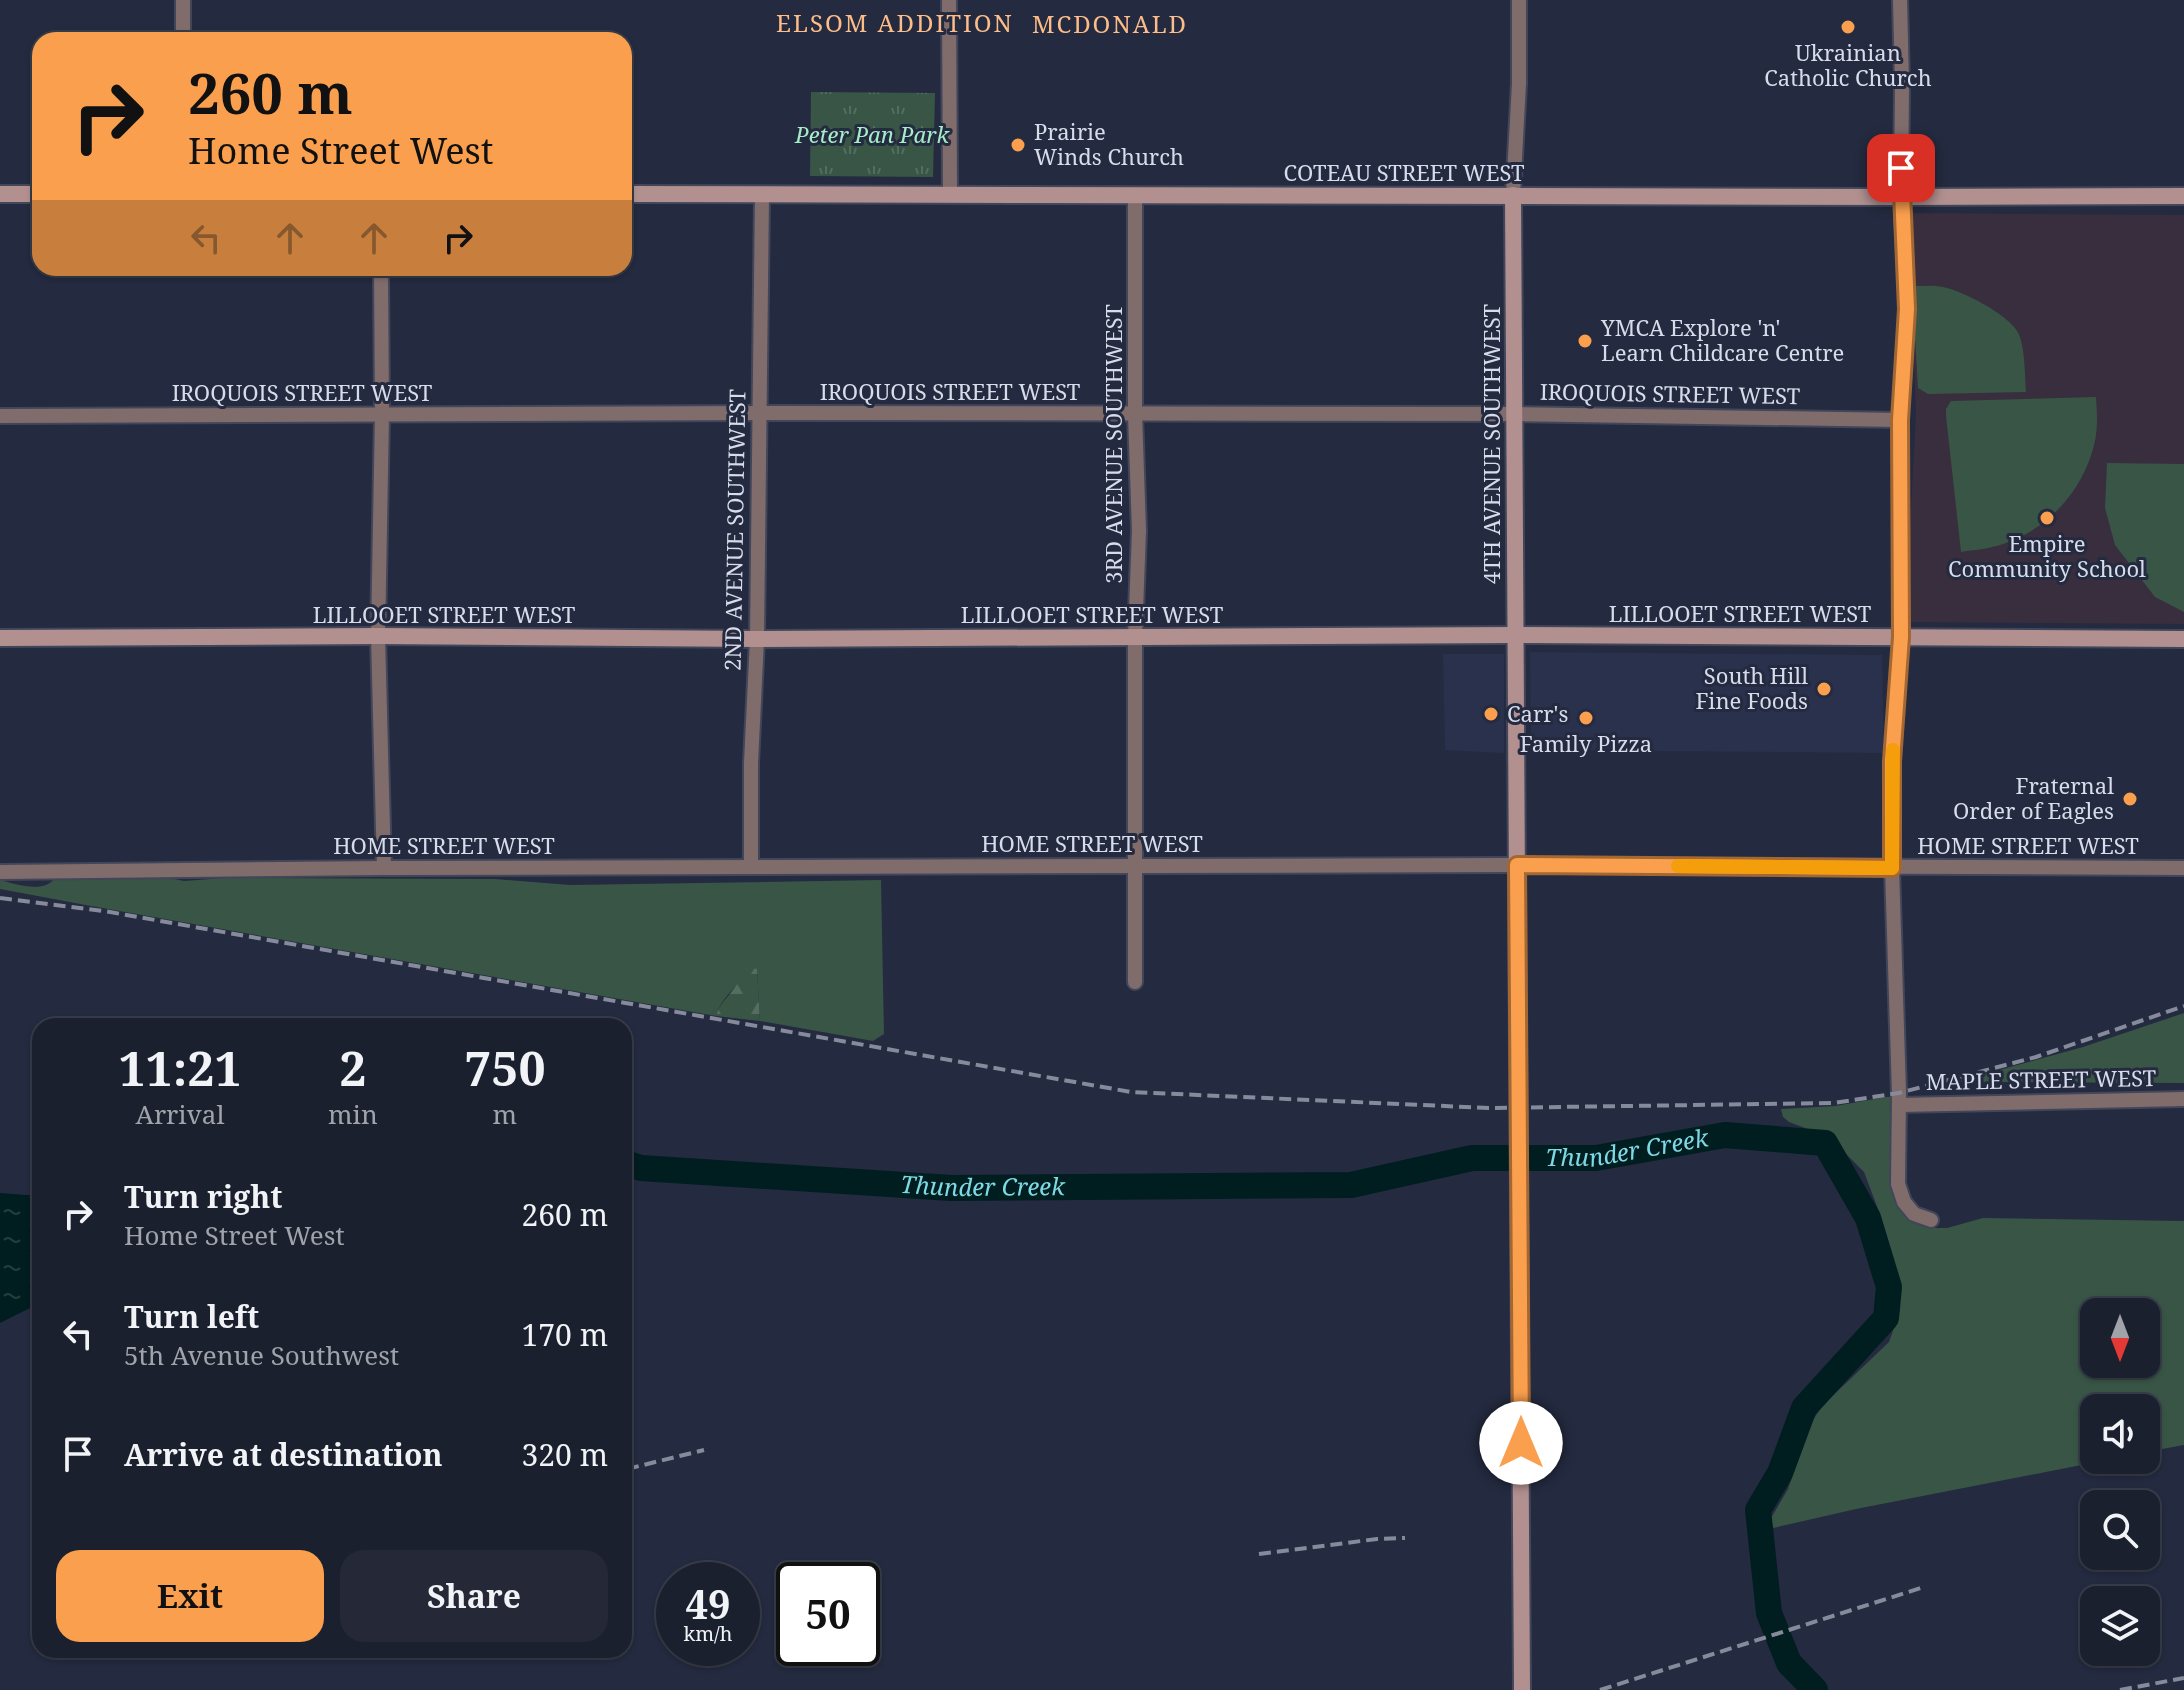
<!DOCTYPE html>
<html lang="en">
<head>
<meta charset="utf-8">
<style>
	body { margin:0; font-family:"Noto Serif",serif; background:#242837; color:#f1f3f6; height:100vh; display:flex; flex-direction:column; font-size:30px; white-space:nowrap }
	* { box-sizing:border-box; margin:0 }
	p { font-size:26px; color:#a0a3aa }
	.icon { flex:none; width:44px; height:44px; fill:none; stroke:currentColor; stroke-width:2; stroke-linecap:round; stroke-linejoin:round }
	.map { position:relative; flex:1; overflow:hidden }
	.sheet { position:absolute; left:32px; top:1018px; width:600px; height:640px; display:flex; flex-direction:column; background:#1b202f; border-radius:24px; box-shadow:0 2px 6px #0004,0 0 0 2px #393e4b }
	.sheet>* { flex:none }
	.banner { position:absolute; left:32px; top:32px; width:600px; height:244px; border-radius:24px; box-shadow:0 2px 6px #0004,0 0 0 2px #393e4b; background:#fa9f4e; color:#111; overflow:hidden }
	.needle { width:52px; rotate:180deg }
	.buttons { position:absolute; left:2080px; top:1298px; display:grid; gap:16px }
	.buttons a { display:grid; place-items:center; width:80px; height:80px; border-radius:16px; background:#1b202f; box-shadow:0 2px 6px #0004,0 0 0 2px #393e4b; font-size:40px }
	.speed { position:absolute; left:656px; top:1562px; display:flex; gap:16px; font-size:40px; font-weight:700; text-align:center }
	.speed>* { display:grid; place-content:center; width:104px; height:104px; border-radius:50%; background:#1b202f; box-shadow:0 2px 6px #0004,0 0 0 2px #393e4b; line-height:1 }
	.speed small { font-size:20px; font-weight:400 }
	.speed .limit { border:4px solid #111; border-radius:12px; background:#fff; color:#111 }
	.pin { position:absolute; display:grid; place-items:center; width:68px; height:68px; color:#fff; margin:-34px; border-radius:16px; box-shadow:0 4px 12px #0006 }
	.me { position:absolute; width:88px; margin:-44px; rotate:0deg; stroke-linejoin:round; filter:drop-shadow(0 0 6px #0008) }
	.turn { display:flex; align-items:center; gap:28px; height:168px; padding:0 24px; font-size:36px }
	.turn .icon { width:104px; height:104px; stroke-width:2.5 }
	.turn b { display:block; font-size:56px; line-height:68px }
	.lanes { display:flex; align-items:center; height:76px; padding:0 24px; background:#0003; justify-content:center; gap:40px; direction:ltr }
	.lanes .off { opacity:.35 }
	.eta { display:flex; justify-content:space-evenly; align-items:center; height:136px; text-align:center }
	.eta b { font-size:48px; font-weight:700; line-height:56px }
	.action { display:flex; gap:16px; margin-top:auto; padding:16px 24px }
	.action a { flex:1; height:92px; border-radius:24px; background:#fa9f4e; color:#111; font-size:32px; font-weight:700; line-height:92px; text-align:center }
	.action a+a { background:#242837; color:#f1f3f6 }
	ul { padding:0; list-style:none }
	li { display:flex; align-items:center; gap:24px; height:120px; padding:0 24px }
	li div { flex:1 }
	li b { display:block; font-size:30px }
	li em { font-style:normal }
	.map>svg:first-child { display:block }
	.built { fill:#2a314c }
	.education { fill:#382e3e }
	.green { fill:#385546; fill-rule:evenodd }
	.forest { fill:url(#forest-firs) }
	.park { fill:url(#park-tufts) }
	.water { fill:url(#water-ripples) }
	.lines { fill:none; stroke-linecap:round; stroke-linejoin:round }
	.river { stroke:#001d20; stroke-width:26 }
	.street-casing { stroke:#41465a; stroke-width:18 }
	.secondary-casing { stroke:#41465a; stroke-width:20 }
	.street { stroke:#816c6c; stroke-width:14 }
	.secondary { stroke:#b29090; stroke-width:16 }
	.rail { stroke:#868b9c; stroke-width:4; stroke-dasharray:12 6; stroke-linecap:butt }
	.secondary-bridge-casing { stroke:#41465a; stroke-width:20; stroke-linecap:butt }
	.secondary-bridge { stroke:#b29090; stroke-width:16 }
	.route-casing { stroke:#a26733; stroke-width:20 }
	.route { stroke:#fa9f4e; stroke-width:14 }
	.slow { stroke:#f59e0b; stroke-width:14 }
	.poi-dot { fill:#fa9f4e; stroke:#242a3f; stroke-width:3 }
	.labels { text-anchor:middle; stroke-width:6; stroke-linejoin:round; paint-order:stroke }
	.poi-label { font-size:22px; fill:#d7dcea; stroke:#242a3f }
	.park-label { font-size:22px; font-style:italic; fill:#a4edc7; stroke:#242a3f }
	.street-label { font-size:22px; fill:#d7dcea; stroke:#242a3f }
	.neighbourhood-label { font-size:24px; letter-spacing:2px; fill:#fdbd89; stroke:#242a3f }
	.water-label { font-size:24px; font-style:italic; fill:#7ddae4; stroke:#242a3f }
</style>
</head>
<body>
<div class="map">
<svg width="2184" height="1690" viewBox="0 0 2184 1690">
	<defs>
		<pattern id="forest-firs" width="22" height="20" patternUnits="userSpaceOnUse" patternTransform="scale(2)"><rect width="22" height="20" fill="#385546"/><path d="M5 1l3.5 6h-7zM16 11l3.5 6h-7z" fill="#546d61"/></pattern>
		<pattern id="park-tufts" width="24" height="20" patternUnits="userSpaceOnUse" patternTransform="scale(2)"><rect width="24" height="20" fill="#385546"/><path d="M3 7l-1-3M5 7V3M7 7l1-3M15 17l-1-3M17 17v-4M19 17l1-3" fill="none" stroke="#546d61"/></pattern>
		<pattern id="water-ripples" width="26" height="14" patternUnits="userSpaceOnUse" patternTransform="scale(2)"><rect width="26" height="14" fill="#001d20"/><path d="M2 4q2-2 4 0t4 0M15 11q2-2 4 0t4 0" fill="none" stroke="#243d41"/></pattern>
	</defs>
	<rect width="100%" height="100%" fill="#242a3f"/>
	<!-- built -->
	<g class="built">
		<path d="M1530 652 1882 655 1884 753 1531 750Z"/>
		<path d="M1443 654H1504V753L1445 750Z"/>
	</g>
	<!-- education -->
	<path class="education" d="M1908 213 2184 215V624L1905 622 1916 414Z"/>
	<!-- green -->
	<g class="green">
		<path d="M1912 286C1922 286 1934 285 1943 287 1963 291 2007 314 2017 331 2025 342 2025 377 2026 392L1928 394 1918 388Z"/>
		<path d="M2096 397C2097 411 2098 426 2095 441 2084 492 2044 535 1992 547 1982 550 1971 550 1961 552L1946 416V409L1951 401Z"/>
		<path d="M2107 463 2184 464V612L2155 597 2115 545 2105 508Z"/>
		<path d="M56 876H160L184 881 223 878 495 879 570 885 881 880 884 1034 873 1041 760 1021 757 970C740 982 722 996 716 1016L91 906 0 889V880C16 884 46 895 56 876Z"/>
		<path d="M2184 1013V1083L1955 1082 2083 1047Z"/>
		<path d="M1886 1097H1893V1181L1894 1199 1910 1221 1929 1228H1947L1983 1218 2184 1221V1445L2146 1452V1408H2094V1460H2107L1856 1509 1773 1528 1771 1518 1788 1489 1806 1431 1822 1406 1889 1342 1900 1310 1890 1247 1881 1217 1864 1172 1829 1137 1789 1122 1783 1117 1781 1109 1835 1106ZM2094 1312H2146V1364H2094Z"/>
	</g>
	<!-- forest -->
	<path class="forest" d="M752 968 757 969 760 1021 716 1016C721 998 739 990 742 972Z"/>
	<!-- park -->
	<path class="park" d="M811 92 935 93 933 177 810 176Z"/>
	<!-- water -->
	<path class="water" d="M0 1193 40 1196V1303L0 1323Z"/>
	<g class="lines">
		<!-- river -->
		<path class="river" id="s1" d="M624 1163 641 1168 951 1188 1351 1185 1472 1158H1596L1725 1135 1825 1143 1868 1218 1889 1287 1886 1318 1804 1408 1780 1473 1758 1510 1769 1613 1789 1663 1815 1690"/>
		<!-- street casing -->
		<g class="street-casing">
			<g id="street">
				<path d="M183 0V40"/>
				<path d="M949 0 950 194"/>
				<path d="M1900 0 1902 83 1901 197 1907 309 1900 420 1901 637 1892 761V868L1899 1093 1898 1184 1904 1202 1914 1214 1931 1220"/>
				<path d="M1135 195V414L1139 531 1135 637V982"/>
				<path d="M1513 195 1519 83V0"/>
				<path d="M381 268 382 415 378 636 384 868"/>
				<path d="M0 416 760 413 1515 414 1900 420"/>
				<path d="M751 867V763L757 639 762 194"/>
				<path d="M0 872 384 868 1517 865 2184 868"/>
				<path d="M1899 1105 2184 1099"/>
			</g>
		</g>
		<!-- secondary casing -->
		<g class="secondary-casing">
			<g id="secondary">
				<path d="M0 194H40"/>
				<path d="M624 194 1901 197 2184 196"/>
				<path d="M1513 195 1517 888"/>
				<path d="M0 638 378 636 757 639 1516 635 2184 639"/>
			</g>
		</g>
		<!-- street -->
		<use href="#street" class="street"/>
		<!-- secondary -->
		<use href="#secondary" class="secondary"/>
		<!-- rail -->
		<g class="rail">
			<path d="M0 898 104 911 1131 1092 1489 1108 1834 1103 1899 1093 2036 1057 2184 1006"/>
			<path d="M627 1469 704 1450"/>
			<path d="M1259 1554 1377 1539 1405 1538"/>
			<path d="M1600 1690 1924 1587"/>
			<path d="M2120 1690 2184 1678"/>
		</g>
		<!-- secondary-bridge casing -->
		<g class="secondary-bridge-casing">
			<path id="secondary-bridge" d="M1517 888 1522 1690"/>
		</g>
		<!-- secondary-bridge -->
		<use href="#secondary-bridge" class="secondary-bridge"/>
	</g>
	<g class="lines">
		<!-- route casing -->
		<g class="route-casing">
			<path id="route" d="M1521 1443 1517 865 1892 868V761L1901 637 1900 420 1907 309 1901 168"/>
		</g>
		<!-- route -->
		<use href="#route" class="route"/>
		<!-- slow -->
		<path class="slow" d="M1678 866 1892 868 1893 750"/>
	</g>
	<!-- markers -->
	<g class="poi-dot">
		<circle cx="1848" cy="27" r="8"/>
		<circle cx="1018" cy="145" r="8"/>
		<circle cx="1585" cy="341" r="8"/>
		<circle cx="2047" cy="518" r="8"/>
		<circle cx="1824" cy="689" r="8"/>
		<circle cx="1491" cy="714" r="8"/>
		<circle cx="1586" cy="718" r="8"/>
		<circle cx="2130" cy="799" r="8"/>
	</g>
	<g class="labels">
		<!-- poi labels -->
		<g class="poi-label">
			<text x="1848" y="61">Ukrainian<tspan x="1848" dy="25">Catholic Church</tspan></text>
			<text x="1034" y="140" text-anchor="start">Prairie<tspan x="1034" dy="25">Winds Church</tspan></text>
			<text x="1601" y="336" text-anchor="start">YMCA Explore 'n'<tspan x="1601" dy="25">Learn Childcare Centre</tspan></text>
			<text x="2047" y="552">Empire<tspan x="2047" dy="25">Community School</tspan></text>
			<text x="1808" y="684" text-anchor="end">South Hill<tspan x="1808" dy="25">Fine Foods</tspan></text>
			<text x="1507" y="722" text-anchor="start">Carr's</text>
			<text x="1586" y="752">Family Pizza</text>
			<text x="2114" y="794" text-anchor="end">Fraternal<tspan x="2114" dy="25">Order of Eagles</tspan></text>
		</g>
		<!-- park labels -->
		<g class="park-label">
			<text x="872" y="143">Peter Pan Park</text>
		</g>
		<!-- street labels -->
		<g class="street-label">
			<text x="1404" y="181">COTEAU STREET WEST</text>
			<text x="950" y="400">IROQUOIS STREET WEST</text>
			<text x="302" y="401">IROQUOIS STREET WEST</text>
			<text transform="translate(1670 394) rotate(1)" y="8">IROQUOIS STREET WEST</text>
			<text transform="translate(1114 444) rotate(-90)" y="8">3RD AVENUE SOUTHWEST</text>
			<text transform="translate(1492 444) rotate(-90)" y="8">4TH AVENUE SOUTHWEST</text>
			<text transform="translate(735 530) rotate(-89)" y="8">2ND AVENUE SOUTHWEST</text>
			<text x="1740" y="622">LILLOOET STREET WEST</text>
			<text x="444" y="623">LILLOOET STREET WEST</text>
			<text x="1092" y="623">LILLOOET STREET WEST</text>
			<text x="1092" y="852">HOME STREET WEST</text>
			<text x="444" y="854">HOME STREET WEST</text>
			<text x="2028" y="854">HOME STREET WEST</text>
			<text transform="translate(2041 1080) rotate(-1)" y="8">MAPLE STREET WEST</text>
		</g>
		<!-- neighbourhood labels -->
		<g class="neighbourhood-label">
			<text x="895" y="32">ELSOM ADDITION</text>
			<text x="1110" y="33">MCDONALD</text>
		</g>
		<!-- water labels -->
		<g class="water-label">
			<text dy="8" stroke="none"><textPath href="#s1" startOffset="1008">Thunder Creek</textPath></text>
			<text dy="8" stroke="none"><textPath href="#s1" startOffset="360">Thunder Creek</textPath></text>
		</g>
	</g>
</svg>
<div class="buttons">
<a><svg class="needle" viewBox="-14 -14 28 28"><path d="M0-13l5 13h-10z" fill="#e53935"/><path d="M0 13l5-13h-10z" fill="#a0a3aa"/></svg></a>
<a><svg class="icon" aria-label="sound" viewBox="0 0 24 24"><path d="M4 9h4l5-4v14l-5-4H4zM17 9q2 3 0 6"/></svg></a>
<a><svg class="icon" aria-label="search" viewBox="0 0 24 24"><circle cx="10" cy="10" r="6"/><path d="M15 15l6 6"/></svg></a>
<a><svg class="icon" aria-label="layers" viewBox="0 0 24 24"><path d="M12 4l9 5-9 5-9-5zM3 14l9 5 9-5"/></svg></a>
</div>
<div class="speed"><div>49<small>km/h</small></div><div class="limit">50</div></div>
<div class="pin" style="left:1901px;top:168px;background:#d93025"><svg class="icon" aria-label="arrive" viewBox="0 0 24 24"><path d="M6 21V4h12l-3 4 3 4H6"/></svg></div>
<svg class="me" style="left:1521px;top:1443px" viewBox="-20 -20 40 40"><circle r="19" fill="#fff"/><path d="M0-13L10 11 0 6-10 11z" fill="#fa9f4e"/></svg>
<div class="banner">
<div class="turn"><svg class="icon" aria-label="right" viewBox="0 0 24 24"><path d="M7 20v-9h11M14 6l5 5-5 5"/></svg><div><b>260 m</b>Home Street West</div></div>
<div class="lanes"><svg class="icon off" aria-label="left" viewBox="0 0 24 24"><path d="M17 20v-9H6M10 6l-5 5 5 5"/></svg><svg class="icon off" aria-label="ahead" viewBox="0 0 24 24"><path d="M12 20V5M6 11l6-6 6 6"/></svg><svg class="icon off" aria-label="ahead" viewBox="0 0 24 24"><path d="M12 20V5M6 11l6-6 6 6"/></svg><svg class="icon" aria-label="right" viewBox="0 0 24 24"><path d="M7 20v-9h11M14 6l5 5-5 5"/></svg></div>
</div>
<section class="sheet">
<div class="eta">
<div><b>11:21</b><p>Arrival</p></div>
<div><b>2</b><p>min</p></div>
<div><b>750</b><p>m</p></div>
</div>
<ul>
<li><svg class="icon" aria-label="right" viewBox="0 0 24 24"><path d="M7 20v-9h11M14 6l5 5-5 5"/></svg><div><b>Turn right</b><p>Home Street West</p></div><em>260 m</em></li>
<li><svg class="icon" aria-label="left" viewBox="0 0 24 24"><path d="M17 20v-9H6M10 6l-5 5 5 5"/></svg><div><b>Turn left</b><p>5th Avenue Southwest</p></div><em>170 m</em></li>
<li><svg class="icon" aria-label="arrive" viewBox="0 0 24 24"><path d="M6 21V4h12l-3 4 3 4H6"/></svg><div><b>Arrive at destination</b></div><em>320 m</em></li>
</ul>
<div class="action"><a>Exit</a><a>Share</a></div>
</section>
</div>
</body>
</html>
